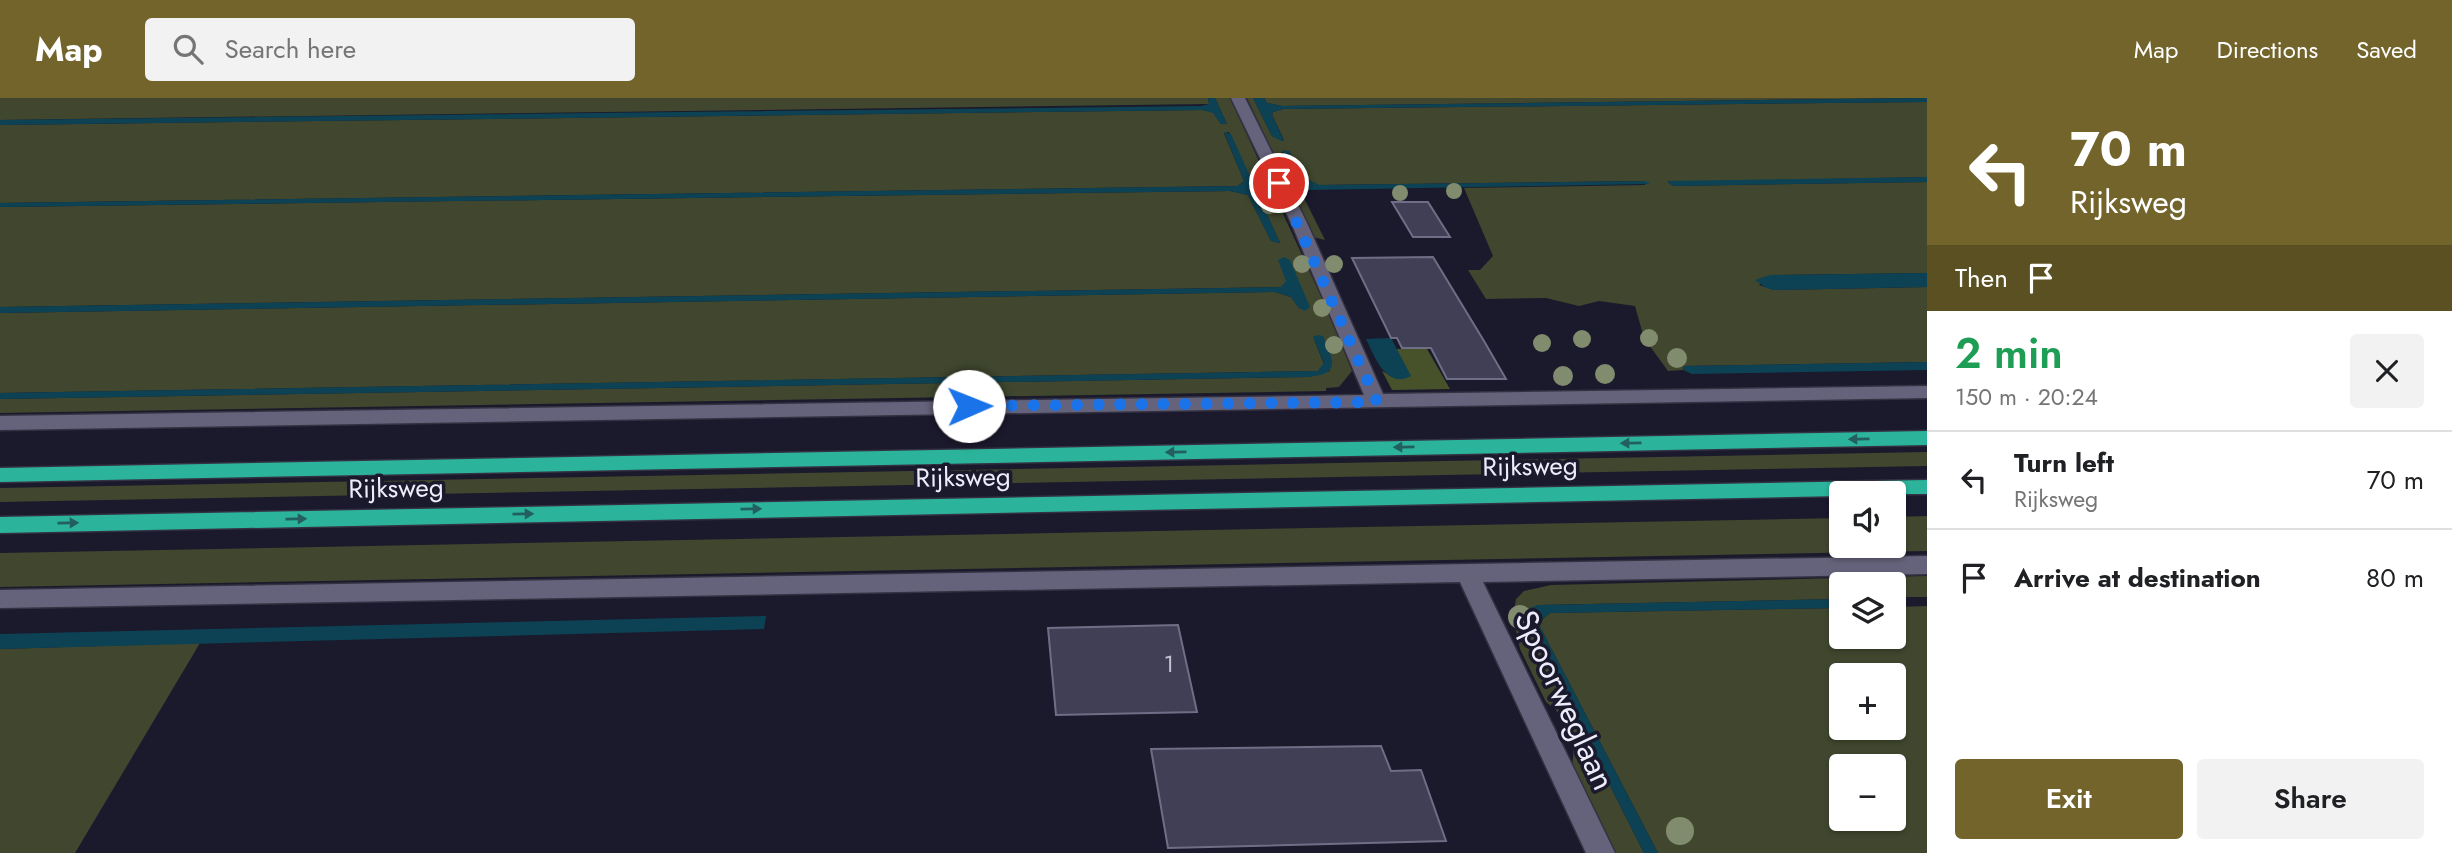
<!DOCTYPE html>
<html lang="en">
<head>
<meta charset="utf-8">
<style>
	body { margin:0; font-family:Jost,sans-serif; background:#f2f2f2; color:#202124; height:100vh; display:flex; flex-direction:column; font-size:26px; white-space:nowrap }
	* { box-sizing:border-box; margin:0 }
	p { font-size:23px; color:#757577 }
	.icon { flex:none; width:38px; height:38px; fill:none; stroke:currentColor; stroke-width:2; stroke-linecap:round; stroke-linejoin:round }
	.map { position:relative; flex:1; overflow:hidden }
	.drawer { display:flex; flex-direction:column; background:#fff; width:525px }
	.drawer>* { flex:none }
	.top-card { background:#72642b; color:#fff; overflow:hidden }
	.tools { position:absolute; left:1829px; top:383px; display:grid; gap:14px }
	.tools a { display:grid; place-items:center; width:77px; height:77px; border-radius:7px; background:#fff; box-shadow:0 2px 5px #0004; font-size:35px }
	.pin { position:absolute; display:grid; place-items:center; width:60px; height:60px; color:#fff; margin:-30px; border:4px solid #fff; border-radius:50%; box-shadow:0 2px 7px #0007 }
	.me { position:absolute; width:77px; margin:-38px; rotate:89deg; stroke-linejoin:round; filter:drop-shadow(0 0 5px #0008) }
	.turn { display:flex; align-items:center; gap:24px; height:147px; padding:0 28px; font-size:32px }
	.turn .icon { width:91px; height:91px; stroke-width:2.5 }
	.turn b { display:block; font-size:49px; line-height:60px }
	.then { display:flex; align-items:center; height:66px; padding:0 28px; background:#0003; gap:14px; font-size:26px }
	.round { display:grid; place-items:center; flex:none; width:74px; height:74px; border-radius:7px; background:#f2f2f2 }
	.summary { display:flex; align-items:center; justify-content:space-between; height:119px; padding:0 28px }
	h1 { font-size:42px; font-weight:600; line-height:52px; color:#1e9e55 }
	.button { display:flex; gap:14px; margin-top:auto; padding:14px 28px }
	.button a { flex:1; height:80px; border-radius:7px; background:#72642b; color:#fff; font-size:28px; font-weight:600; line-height:80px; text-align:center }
	.button a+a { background:#f2f2f2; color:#202124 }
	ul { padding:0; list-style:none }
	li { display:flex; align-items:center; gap:21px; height:98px; padding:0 28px; border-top:2px solid #e0e0e0 }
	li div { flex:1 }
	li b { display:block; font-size:26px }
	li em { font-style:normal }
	header { display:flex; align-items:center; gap:42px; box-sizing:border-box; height:98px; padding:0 35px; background:#72642b; color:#fff }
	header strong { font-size:33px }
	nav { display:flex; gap:38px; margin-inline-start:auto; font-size:24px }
	.search { width:490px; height:63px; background:#f2f2f2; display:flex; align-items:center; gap:18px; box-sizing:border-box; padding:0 24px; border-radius:7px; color:#757577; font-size:26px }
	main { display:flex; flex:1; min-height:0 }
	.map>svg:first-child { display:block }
	.green { fill:#40472e; fill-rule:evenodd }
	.forest { fill:#48522a }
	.water { fill:#0d4254 }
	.building { fill:#403f55; stroke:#6f6e86; stroke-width:2 }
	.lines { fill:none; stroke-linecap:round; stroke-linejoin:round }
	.street-casing { stroke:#343242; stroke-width:3 }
	.highway-casing { stroke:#343242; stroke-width:3 }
	.street { fill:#64637b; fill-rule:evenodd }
	.highway { fill:#2bb49b; fill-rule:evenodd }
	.tree { fill:#818b6d }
	.oneway { fill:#225f5e }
	.route { stroke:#1a73e8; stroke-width:12; stroke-dasharray:0 21.6 }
	.labels { text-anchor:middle; stroke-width:7; stroke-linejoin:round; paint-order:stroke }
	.number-label { font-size:23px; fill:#c1c1d1 }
	.street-label { font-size:26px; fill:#ececfa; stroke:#1b192c }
	.near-street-label { font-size:32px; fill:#ececfa; stroke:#1b192c }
</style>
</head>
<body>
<header>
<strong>Map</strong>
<div class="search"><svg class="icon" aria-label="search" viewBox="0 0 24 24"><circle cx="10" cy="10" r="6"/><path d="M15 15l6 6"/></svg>Search here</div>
<nav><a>Map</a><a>Directions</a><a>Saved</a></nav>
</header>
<main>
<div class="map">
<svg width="1927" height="755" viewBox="0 0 1927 755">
	<rect width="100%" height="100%" fill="#1b192c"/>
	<!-- green -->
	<g class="green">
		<path d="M0 0H1208L1209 6 0 22Z"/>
		<path d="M1215 0H1230L1324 205 1352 273 1339 289 1326 290V293L0 315V301L1307 279 1330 273 1313 239 1324 266 1318 273 0 295V215L1275 194 1291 199 1299 210 1305 212 1287 184 1281 189 0 209V109L1230 93 1248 97 1271 143 1280 145 1229 34 1224 35 1244 83 1238 88 0 105V27L1203 12 1213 14 1221 26H1227Z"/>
		<path d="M1247 0H1253L1272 38 1284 42 1272 17 1273 14 1283 11 1927 4V79L1668 84 1673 88 1927 84V175L1771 177 1759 187 1774 192 1927 189V264L1684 268 1683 272 1668 273 1644 240 1635 208 1599 203 1579 208 1546 200 1486 201 1468 172H1480L1493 158 1464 90 1645 87V83L1319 87 1304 80 1289 53 1281 54 1325 142 1313 139Z"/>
		<path d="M1264 0H1927L1282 8 1267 5Z"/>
		<path d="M1927 354V368L0 404V390Z"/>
		<path d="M1927 418V453L0 489V455L1841 420V448H1894V419Z"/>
		<path d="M1927 478V499H1894V486H1841V501L1539 507 1530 510 1525 519 1644 755H1613L1572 672 1574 646 1556 612 1546 604 1520 551 1513 518 1516 501 1524 493 1551 487Z"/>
		<path d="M1927 508V755H1658L1538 525 1550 515 1841 510V539H1894V509ZM1841 578H1894V630H1841ZM1841 668H1894V721H1841Z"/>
		<path d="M200 545 75 755H0V551Z"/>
	</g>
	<!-- forest -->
	<path class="forest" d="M1396 251H1427L1450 291 1392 292 1382 273 1397 281 1410 277Z"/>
	<!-- water -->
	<g class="water">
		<path d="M1208 0H1215L1227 26H1221L1213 15 1202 12 0 27V22L1201 8 1209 6Z"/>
		<path d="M1253 0H1264L1267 5 1282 8 1927 0V4L1283 11 1273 14 1272 17 1284 43H1281L1272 38Z"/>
		<path d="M1224 34 1231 36 1280 145 1271 143 1248 97 1230 93 0 109V105L1238 88 1244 83Z"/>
		<path d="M1282 52 1289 53 1304 80 1319 87 1645 83 1650 86 1306 92 1300 89Z"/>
		<path d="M1927 79V84L1673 88 1667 83Z"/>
		<path d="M1284 159 1290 162 1310 209 1305 213 1299 210 1291 199 1275 194 0 215V209L1281 189 1286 183 1278 162Z"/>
		<path d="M1927 175V189L1774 192 1766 190 1755 182 1770 177Z"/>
		<path d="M1317 237 1323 238C1334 264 1341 276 1307 279L0 301V295L1318 273 1324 265 1313 239Z"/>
		<path d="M1391 240 1411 278C1386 292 1374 257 1366 241Z"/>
		<path d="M1927 264V272L1692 276 1683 272 1684 268Z"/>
		<path d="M1841 501V510L1550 515 1538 525 1658 755H1644L1525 519 1530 510 1539 507Z"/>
		<path d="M766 518 764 531 0 551V536Z"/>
	</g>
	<!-- building -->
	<g class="building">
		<path d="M1392 104H1428L1450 139H1413Z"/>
		<path d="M1433 159 1484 243 1506 281H1447L1431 250H1402L1397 240H1391L1352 160Z"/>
		<path d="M1178 527 1197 614 1056 617 1048 530Z"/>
		<path d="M1381 648 1391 673 1421 672 1446 743 1168 750 1151 651Z"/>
	</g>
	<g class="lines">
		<!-- street casing -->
		<g class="street-casing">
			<g id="street">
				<path d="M1231 0H1245L1308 127 1383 296 1927 288V300L0 332V318L1364 297 1292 127Z"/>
				<path d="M1927 458V476L1483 484 1615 755H1586L1460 484 0 510V492Z"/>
			</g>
		</g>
		<!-- highway casing -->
		<g class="highway-casing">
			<g id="highway">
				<path d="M1927 333V347L0 384V370Z"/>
				<path d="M1927 382V396H1841V398L0 435V419Z"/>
			</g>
		</g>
		<!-- street -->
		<use href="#street" class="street"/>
		<!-- highway -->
		<use href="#highway" class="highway"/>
	</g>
	<!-- trees -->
	<g class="tree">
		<circle cx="1291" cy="88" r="8"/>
		<circle cx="1454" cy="93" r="8"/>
		<circle cx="1400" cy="95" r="8"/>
		<circle cx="1269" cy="108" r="8"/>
		<circle cx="1302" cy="166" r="9"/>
		<circle cx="1334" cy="166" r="9"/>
		<circle cx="1322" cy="210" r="9"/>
		<circle cx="1649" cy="240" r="9"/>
		<circle cx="1582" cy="241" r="9"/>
		<circle cx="1542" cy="245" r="9"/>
		<circle cx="1334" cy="247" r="9"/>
		<circle cx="1677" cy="260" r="10"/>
		<circle cx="1605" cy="276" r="10"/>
		<circle cx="1563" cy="278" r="10"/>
		<circle cx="1520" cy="519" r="12"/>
		<circle cx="1680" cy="733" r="14"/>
	</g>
	<!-- one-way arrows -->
	<defs><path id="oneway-solid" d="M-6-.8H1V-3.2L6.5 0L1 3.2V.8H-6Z" transform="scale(1.75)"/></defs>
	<g class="oneway">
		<use href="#oneway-solid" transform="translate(1859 341) rotate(179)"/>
		<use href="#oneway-solid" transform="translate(1631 345) rotate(179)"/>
		<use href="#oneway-solid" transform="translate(1404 349) rotate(179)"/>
		<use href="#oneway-solid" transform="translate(1176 354) rotate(179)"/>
		<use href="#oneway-solid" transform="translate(751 411) rotate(-1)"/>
		<use href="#oneway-solid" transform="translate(523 416) rotate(-1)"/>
		<use href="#oneway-solid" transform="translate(296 421) rotate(-1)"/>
		<use href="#oneway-solid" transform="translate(68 425) rotate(-1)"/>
	</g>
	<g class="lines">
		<!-- route -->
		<path class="route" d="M969 308 1377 304 1279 85"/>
	</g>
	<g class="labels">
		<!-- number labels -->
		<g class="number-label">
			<text x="1169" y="574">1</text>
		</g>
		<!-- street labels -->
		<g class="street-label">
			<text transform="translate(1530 368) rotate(-1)" y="9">Rijksweg</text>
			<text transform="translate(963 379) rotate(-1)" y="9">Rijksweg</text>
			<text transform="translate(396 390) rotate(-1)" y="9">Rijksweg</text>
		</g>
		<!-- near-street labels -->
		<g class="near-street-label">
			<text transform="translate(1565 602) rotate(65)" y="11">Spoorweglaan</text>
		</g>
	</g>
</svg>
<div class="tools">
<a><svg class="icon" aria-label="sound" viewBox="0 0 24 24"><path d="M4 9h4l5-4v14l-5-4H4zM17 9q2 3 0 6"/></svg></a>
<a><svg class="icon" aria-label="layers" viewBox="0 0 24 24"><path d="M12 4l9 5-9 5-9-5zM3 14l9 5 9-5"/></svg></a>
<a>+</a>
<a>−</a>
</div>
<div class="pin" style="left:1279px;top:85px;background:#d93025"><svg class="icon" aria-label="arrive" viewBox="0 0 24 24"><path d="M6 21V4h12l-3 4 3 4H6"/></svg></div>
<svg class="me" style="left:969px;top:308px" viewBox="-20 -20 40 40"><circle r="19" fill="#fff"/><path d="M0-13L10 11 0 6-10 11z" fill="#1a73e8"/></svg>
</div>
<section class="drawer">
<div class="top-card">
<div class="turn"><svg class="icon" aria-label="left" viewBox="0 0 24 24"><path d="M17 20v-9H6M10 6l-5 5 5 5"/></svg><div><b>70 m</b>Rijksweg</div></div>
<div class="then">Then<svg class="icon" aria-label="arrive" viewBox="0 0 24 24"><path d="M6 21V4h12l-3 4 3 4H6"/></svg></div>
</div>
<div class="summary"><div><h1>2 min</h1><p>150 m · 20:24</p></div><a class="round"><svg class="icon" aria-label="close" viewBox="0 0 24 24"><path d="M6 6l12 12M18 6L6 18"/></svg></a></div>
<ul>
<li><svg class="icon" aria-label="left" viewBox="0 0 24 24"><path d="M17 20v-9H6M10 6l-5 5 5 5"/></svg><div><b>Turn left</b><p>Rijksweg</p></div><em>70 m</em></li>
<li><svg class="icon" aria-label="arrive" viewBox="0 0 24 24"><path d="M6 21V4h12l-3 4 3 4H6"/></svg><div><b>Arrive at destination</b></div><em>80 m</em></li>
</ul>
<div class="button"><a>Exit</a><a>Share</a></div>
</section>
</main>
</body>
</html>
